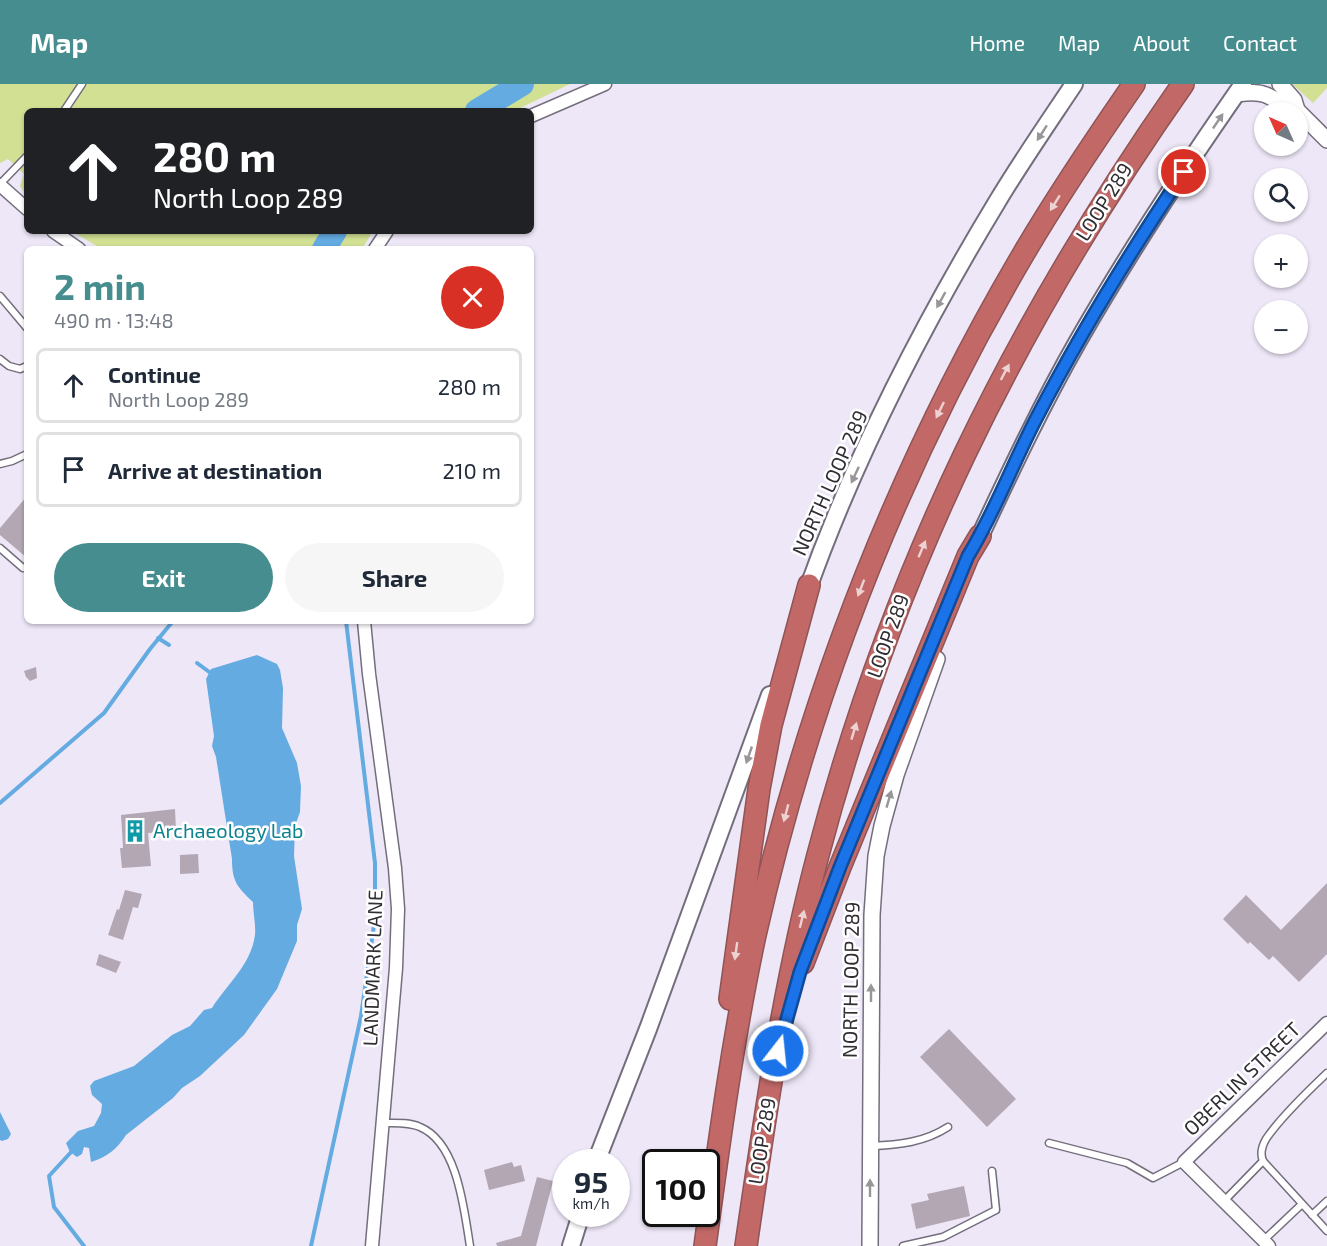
<!DOCTYPE html>
<html lang="en">
<head>
<meta charset="utf-8">
<style>
	body { margin:0; font-family:"Exo 2",sans-serif; background:#f6f6f7; color:#1f2937; height:100vh; display:flex; flex-direction:column; font-size:22px; white-space:nowrap }
	* { box-sizing:border-box; margin:0 }
	p { font-size:20px; color:#747a83 }
	.icon { flex:none; width:33px; height:33px; fill:none; stroke:currentColor; stroke-width:2; stroke-linecap:round; stroke-linejoin:round }
	.map { position:relative; flex:1; overflow:hidden }
	.drawer { position:absolute; left:24px; top:162px; width:510px; height:378px; display:flex; flex-direction:column; background:#fff; border-radius:9px; box-shadow:0 2px 4px #0004 }
	.drawer>* { flex:none }
	.hud { position:absolute; left:24px; top:24px; width:510px; height:126px; border-radius:9px; box-shadow:0 2px 4px #0004; background:#202124; color:#fff; overflow:hidden }
	.needle { width:39px; rotate:315deg }
	.fabs { position:absolute; left:1254px; top:18px; display:grid; gap:12px }
	.fabs a { display:grid; place-items:center; width:54px; height:54px; border-radius:50%; background:#fff; box-shadow:0 2px 4px #0004; font-size:30px }
	.speed { position:absolute; left:552px; top:1065px; display:flex; gap:12px; font-size:30px; font-weight:700; text-align:center }
	.speed>* { display:grid; place-content:center; width:78px; height:78px; border-radius:50%; background:#fff; box-shadow:0 2px 4px #0004; line-height:1 }
	.speed small { font-size:15px; font-weight:400 }
	.speed .limit { border:3px solid #111; border-radius:9px; background:#fff; color:#111 }
	.pin { position:absolute; display:grid; place-items:center; width:51px; height:51px; color:#fff; margin:-26px; border:3px solid #fff; border-radius:50%; box-shadow:0 2px 6px #0007 }
	.me { position:absolute; width:66px; margin:-33px; rotate:16deg; stroke-linejoin:round; filter:drop-shadow(0 0 4px #0008) }
	.turn { display:flex; align-items:center; gap:21px; height:126px; padding:0 30px; font-size:27px }
	.turn .icon { width:78px; height:78px; stroke-width:2.5 }
	.turn b { display:block; font-size:42px; line-height:51px }
	.round { display:grid; place-items:center; flex:none; width:63px; height:63px; border-radius:32px; background:#f6f6f7 }
	.summary { display:flex; align-items:center; justify-content:space-between; height:102px; padding:0 30px }
	h1 { font-size:36px; font-weight:700; line-height:45px; color:#458d8e }
	.button { display:flex; gap:12px; margin-top:auto; padding:12px 30px }
	.button a { flex:1; height:69px; border-radius:36px; background:#458d8e; color:#fff; font-size:24px; font-weight:700; line-height:69px; text-align:center }
	.button a+a { background:#f6f6f7; color:#1f2937 }
	ul { padding:0; list-style:none }
	li { display:flex; align-items:center; gap:18px; height:75px; margin:0 12px 9px; padding:0 18px; border:3px solid #e0e1e3; border-radius:9px }
	li div { flex:1 }
	li b { display:block; font-size:22px }
	li em { font-style:normal }
	header { display:flex; align-items:center; gap:36px; box-sizing:border-box; height:84px; padding:0 30px; background:#458d8e; color:#fff }
	header strong { font-size:28px }
	nav { display:flex; gap:33px; margin-inline-start:auto; font-size:21px }
	.map>svg:first-child { display:block }
	.green { fill:#d1e093 }
	.water { fill:#64abe1 }
	.lines { fill:none; stroke-linecap:round; stroke-linejoin:round }
	.stream { stroke:#64abe1; stroke-width:4 }
	.river { stroke:#64abe1; stroke-width:24 }
	.building { fill:#b4a7b4 }
	.service-casing { stroke:#746e7c; stroke-width:9 }
	.minor-casing { stroke:#746e7c; stroke-width:15 }
	.tertiary-casing { stroke:#746e7c; stroke-width:18 }
	.secondary-casing { stroke:#746e7c; stroke-width:20 }
	.motorway-casing { stroke:#8f5455; stroke-width:24 }
	.service { stroke:#fff; stroke-width:6 }
	.minor { stroke:#fff; stroke-width:12 }
	.tertiary { stroke:#fff; stroke-width:15 }
	.secondary { stroke:#fff; stroke-width:16 }
	.motorway { stroke:#c26968; stroke-width:21 }
	.oneway { fill:#989699 }
	.oneway2 { fill:#edd2d2 }
	.route-casing { stroke:#114b97; stroke-width:15 }
	.route { stroke:#1a73e8; stroke-width:10 }
	.labels { text-anchor:middle; stroke-width:5; stroke-linejoin:round; paint-order:stroke }
	.street-label { font-size:20px; fill:#302d33; stroke:#fff }
	.culture-label { font-size:20px; fill:#0d838f; stroke:#fff; text-anchor:start }
</style>
</head>
<body>
<header>
<strong>Map</strong>
<nav><a>Home</a><a>Map</a><a>About</a><a>Contact</a></nav>
</header>
<div class="map">
<svg width="1327" height="1162" viewBox="0 0 1327 1162">
	<rect width="100%" height="100%" fill="#eee7f8"/>
	<!-- green -->
	<g class="green">
		<path d="M0 0H570L514 27H27V112L20 102 24 90 8 75 0 79Z"/>
		<path d="M1292 0H1327V4L1313 19Z"/>
		<path d="M71 147H373L362 165H102Z"/>
	</g>
	<!-- water -->
	<g class="water">
		<path d="M257 571 277 580 280 586 283 604 282 644 297 679 301 702 300 728 295 742 294 772 302 825 297 841V857L277 905 244 951 200 992 182 1004 173 1014 126 1051C117 1065 107 1073 91 1078L89 1064 84 1063 82 1070 77 1073 70 1068 66 1059 78 1047 94 1042 101 1029 102 1020 92 1011 90 1002 94 997 134 982 172 951 190 942 204 926 212 924C227 900 251 881 255 851 256 840 253 829 253 818 237 803 232 797 232 775L216 673 212 662 214 652 206 595 211 585Z"/>
		<path d="M0 1028 11 1050 8 1055 2 1057 0 1056Z"/>
	</g>
	<g class="lines">
		<!-- stream -->
		<g class="stream">
			<path d="M158 554 169 561"/>
			<path d="M197 579 212 590"/>
			<path d="M0 719 104 629 150 565 173 537"/>
			<path d="M73 1066 49 1092 54 1123 84 1162"/>
			<path d="M311 1162 361 932 375 834V779L346 537"/>
		</g>
		<!-- river -->
		<g class="river">
			<path d="M477 27 522 0"/>
			<path d="M324 165 335 147"/>
		</g>
	</g>
	<!-- building -->
	<g class="building">
		<path d="M27 412V474L0 451V444Z"/>
		<path d="M36 583 37 594 30 597 26 593 24 587Z"/>
		<path d="M175 725 176 747 148 749 151 782 122 784 120 764H123L121 731Z"/>
		<path d="M198 770 199 789 180 790V771Z"/>
		<path d="M1327 799V870L1299 898 1273 872 1269 876 1250 858 1248 860 1223 835 1246 811 1281 846Z"/>
		<path d="M125 806 142 810 138 824 133 823 123 856 108 851 117 825 119 826Z"/>
		<path d="M99 870 121 878 116 889 96 881Z"/>
		<path d="M949 945 1016 1015 987 1043 920 973Z"/>
		<path d="M512 1078 514 1083 521 1081 525 1097 489 1106 484 1086Z"/>
		<path d="M537 1093 553 1097 536 1162H497L496 1159 521 1152Z"/>
		<path d="M964 1102 970 1132 916 1145 911 1120 929 1116 927 1110Z"/>
	</g>
	<g class="lines">
		<!-- service casing -->
		<g class="service-casing">
			<g id="service">
				<path d="M64 27 82 0"/>
				<path d="M0 100 27 72"/>
				<path d="M0 212 27 244"/>
				<path d="M0 275 9 282 20 285 27 282"/>
				<path d="M0 380 12 377 27 370"/>
				<path d="M0 464 23 484"/>
				<path d="M1327 989C1308 1007 1280 1034 1266 1055 1262 1062 1260 1070 1263 1077L1327 1147"/>
				<path d="M384 1039C395 1039 409 1038 420 1043 458 1059 464 1126 470 1162"/>
				<path d="M1049 1059 1127 1079 1153 1094 1184 1078"/>
				<path d="M871 1062C899 1061 925 1058 948 1043"/>
				<path d="M1224 1117 1263 1077"/>
				<path d="M1312 1131 1327 1117"/>
				<path d="M1264 1156 1302 1120"/>
				<path d="M903 1162 943 1153 996 1126 992 1087"/>
			</g>
		</g>
		<!-- minor casing -->
		<g class="minor-casing">
			<g id="minor">
				<path d="M531 32 605 0"/>
				<path d="M0 101 27 125"/>
				<path d="M53 147 79 165"/>
				<path d="M375 165 387 147"/>
				<path d="M364 537 369 590 395 784 398 825 396 884 372 1162"/>
				<path d="M1269 1162 1184 1078 1327 939"/>
			</g>
		</g>
		<!-- tertiary casing -->
		<g class="tertiary-casing">
			<g id="tertiary">
				<path d="M1280 0 1294 16 1297 26 1327 56"/>
				<path d="M1236 10C1246 9 1256 7 1266 11 1280 16 1279 24 1297 26"/>
				<path d="M870 1162 872 831 876 772 882 742 896 691 937 575"/>
			</g>
		</g>
		<!-- secondary casing -->
		<g class="secondary-casing">
			<g id="secondary">
				<path d="M980 452C1011 386 1042 320 1078 257 1129 168 1185 83 1243 0"/>
				<path d="M806 510C854 374 922 242 997 118 1021 78 1048 39 1074 0"/>
				<path d="M596 1078 648 945 770 611"/>
				<path d="M571 1162 581 1130"/>
			</g>
		</g>
		<!-- motorway casing -->
		<g class="motorway-casing">
			<g id="motorway">
				<path d="M803 879 840 783 968 472 980 452"/>
				<path d="M730 915 759 705 771 641 809 501"/>
				<path d="M705 1162C719 1058 733 954 755 851 809 612 899 381 1024 169 1058 111 1096 55 1134 0"/>
				<path d="M746 1162C765 1031 784 900 818 771 892 488 1015 239 1183 0"/>
			</g>
		</g>
		<!-- service -->
		<use href="#service" class="service"/>
		<!-- minor -->
		<use href="#minor" class="minor"/>
		<!-- tertiary -->
		<use href="#tertiary" class="tertiary"/>
		<!-- secondary -->
		<use href="#secondary" class="secondary"/>
		<!-- motorway -->
		<use href="#motorway" class="motorway"/>
	</g>
	<!-- one-way arrows -->
	<defs><path id="oneway-solid" d="M-6-.8H1V-3.2L6.5 0L1 3.2V.8H-6Z" transform="scale(1.5)"/></defs>
	<g class="oneway">
		<use href="#oneway-solid" transform="translate(1218 37) rotate(-56)"/>
		<use href="#oneway-solid" transform="translate(1042 49) rotate(123)"/>
		<use href="#oneway-solid" transform="translate(941 216) rotate(119)"/>
		<use href="#oneway-solid" transform="translate(855 391) rotate(115)"/>
		<use href="#oneway-solid" transform="translate(749 671) rotate(109)"/>
		<use href="#oneway-solid" transform="translate(889 715) rotate(-74)"/>
		<use href="#oneway-solid" transform="translate(871 909) rotate(-90)"/>
		<use href="#oneway-solid" transform="translate(870 1104) rotate(-90)"/>
	</g>
	<g class="oneway2">
		<use href="#oneway-solid" transform="translate(1055 119) rotate(122)"/>
		<use href="#oneway-solid" transform="translate(1005 288) rotate(-62)"/>
		<use href="#oneway-solid" transform="translate(940 326) rotate(116)"/>
		<use href="#oneway-solid" transform="translate(922 465) rotate(-67)"/>
		<use href="#oneway-solid" transform="translate(861 504) rotate(111)"/>
		<use href="#oneway-solid" transform="translate(854 647) rotate(-73)"/>
		<use href="#oneway-solid" transform="translate(786 729) rotate(105)"/>
		<use href="#oneway-solid" transform="translate(802 835) rotate(-76)"/>
		<use href="#oneway-solid" transform="translate(736 867) rotate(98)"/>
	</g>
	<g class="lines">
		<!-- route casing -->
		<g class="route-casing">
			<path id="route" d="M778 967 800 888 840 783 968 472C995 428 1013 379 1037 333 1081 248 1131 167 1184 88"/>
		</g>
		<!-- route -->
		<use href="#route" class="route"/>
	</g>
	<!-- icons -->
	<defs>
		<g id="building-bare" transform="scale(1.8)"><path d="M-4-6H4V6H1V3H-1V6H-4ZM-2.5-4.3h1.7v1.8h-1.7ZM.8-4.3h1.7v1.8H.8ZM-2.5-1h1.7V.8h-1.7ZM.8-1h1.7V.8H.8Z" fill="#0f9aa8" stroke="#fff" stroke-width="2.5" paint-order="stroke"/></g>
	</defs>
	<g fill-rule="evenodd">
		<use href="#building-bare" x="135" y="747"/>
	</g>
	<g class="labels">
		<!-- street labels -->
		<g class="street-label">
			<text transform="translate(1104 118) rotate(-58)" y="7">LOOP 289</text>
			<text transform="translate(830 399) rotate(-66)" y="7">NORTH LOOP 289</text>
			<text transform="translate(888 552) rotate(-70)" y="7">LOOP 289</text>
			<text transform="translate(373 884) rotate(-88)" y="7">LANDMARK LANE</text>
			<text transform="translate(851 896) rotate(-89)" y="7">NORTH LOOP 289</text>
			<text transform="translate(1242 995) rotate(-44)" y="7">OBERLIN STREET</text>
			<text transform="translate(762 1057) rotate(-81)" y="7">LOOP 289</text>
		</g>
		<!-- culture labels -->
		<g class="culture-label">
			<text x="153" y="754">Archaeology Lab</text>
		</g>
	</g>
</svg>
<div class="fabs">
<a><svg class="needle" viewBox="-14 -14 28 28"><path d="M0-13l5 13h-10z" fill="#e53935"/><path d="M0 13l5-13h-10z" fill="#747a83"/></svg></a>
<a><svg class="icon" aria-label="search" viewBox="0 0 24 24"><circle cx="10" cy="10" r="6"/><path d="M15 15l6 6"/></svg></a>
<a>+</a>
<a>−</a>
</div>
<div class="speed"><div>95<small>km/h</small></div><div class="limit">100</div></div>
<div class="pin" style="left:1184px;top:88px;background:#d93025"><svg class="icon" aria-label="arrive" viewBox="0 0 24 24"><path d="M6 21V4h12l-3 4 3 4H6"/></svg></div>
<svg class="me" style="left:778px;top:967px" viewBox="-20 -20 40 40"><circle r="17" fill="#1a73e8" stroke="#fff" stroke-width="3"/><path d="M0-11L8 9 0 5-8 9z" fill="#fff"/></svg>
<div class="hud">
<div class="turn"><svg class="icon" aria-label="ahead" viewBox="0 0 24 24"><path d="M12 20V5M6 11l6-6 6 6"/></svg><div><b>280 m</b>North Loop 289</div></div>
</div>
<section class="drawer">
<div class="summary"><div><h1>2 min</h1><p>490 m · 13:48</p></div><a class="round" style="background:#d93025;color:#fff"><svg class="icon" aria-label="close" viewBox="0 0 24 24"><path d="M6 6l12 12M18 6L6 18"/></svg></a></div>
<ul>
<li><svg class="icon" aria-label="ahead" viewBox="0 0 24 24"><path d="M12 20V5M6 11l6-6 6 6"/></svg><div><b>Continue</b><p>North Loop 289</p></div><em>280 m</em></li>
<li><svg class="icon" aria-label="arrive" viewBox="0 0 24 24"><path d="M6 21V4h12l-3 4 3 4H6"/></svg><div><b>Arrive at destination</b></div><em>210 m</em></li>
</ul>
<div class="button"><a>Exit</a><a>Share</a></div>
</section>
</div>
</body>
</html>
